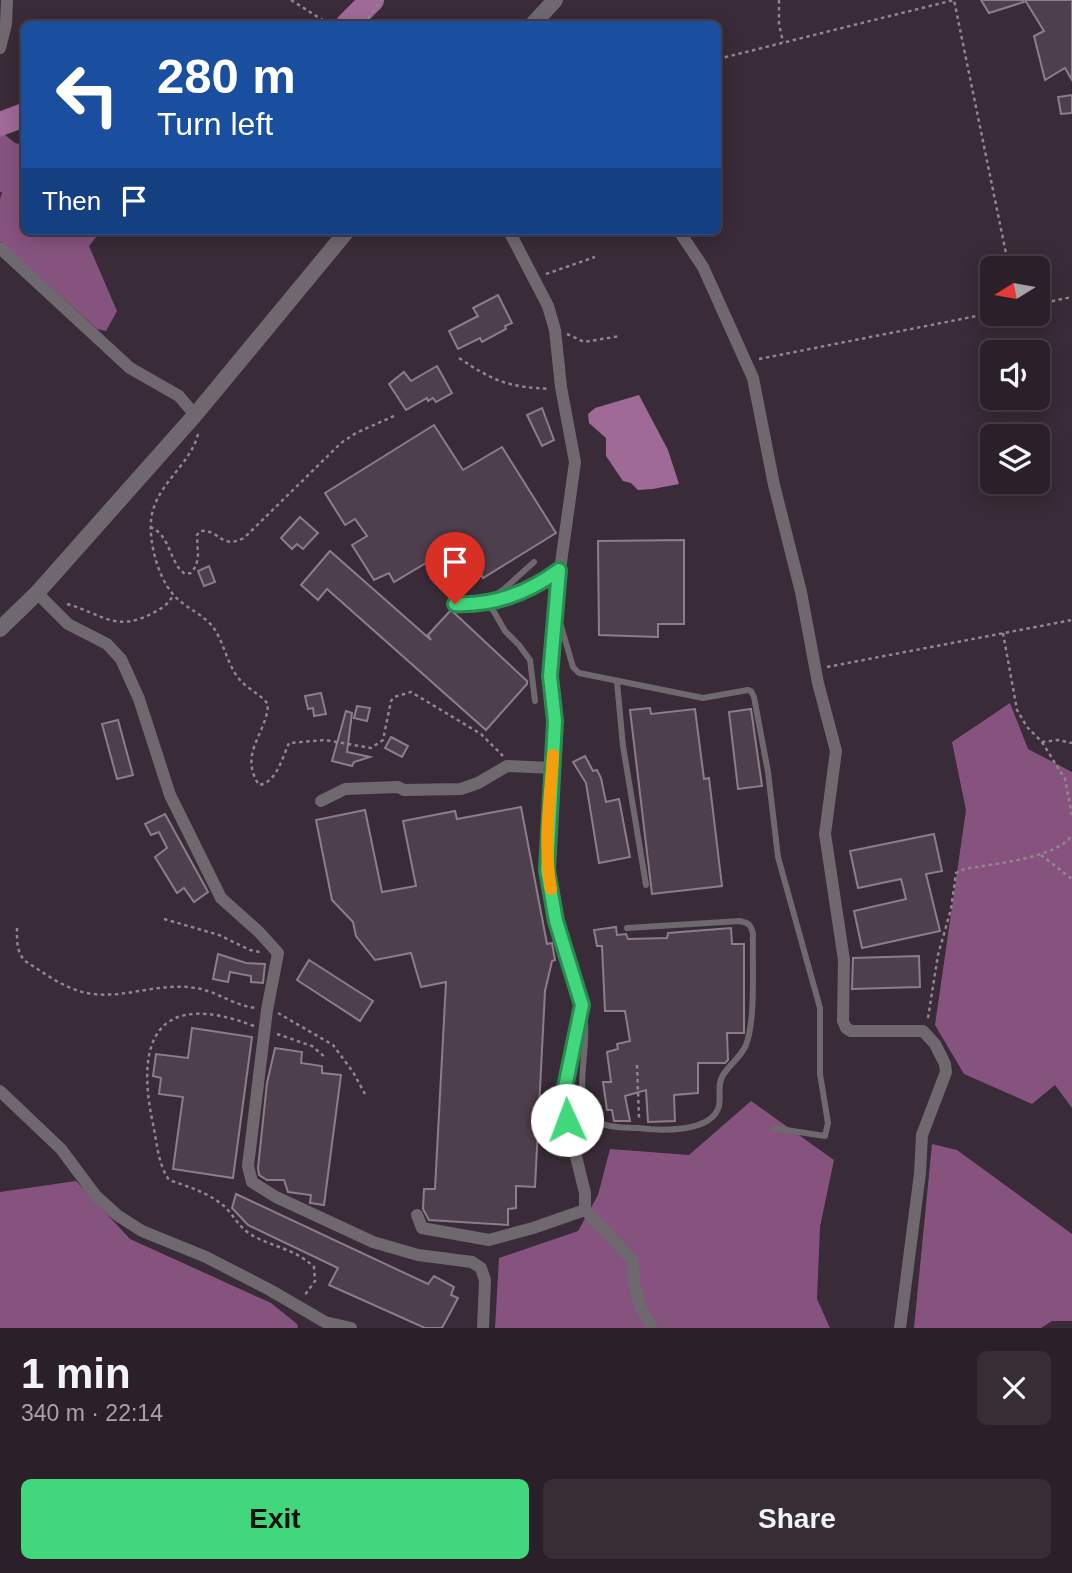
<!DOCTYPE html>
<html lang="en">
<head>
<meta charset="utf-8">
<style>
	body { margin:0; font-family:Arial,sans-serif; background:#372d35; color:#f1f3f6; height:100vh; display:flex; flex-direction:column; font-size:26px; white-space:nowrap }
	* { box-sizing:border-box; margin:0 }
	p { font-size:23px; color:#a6a3a8 }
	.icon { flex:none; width:38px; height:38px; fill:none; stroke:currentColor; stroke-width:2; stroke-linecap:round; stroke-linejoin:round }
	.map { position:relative; height:1328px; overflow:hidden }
	.details { display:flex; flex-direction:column; background:#2b2029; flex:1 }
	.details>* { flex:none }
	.top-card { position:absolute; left:21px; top:21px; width:700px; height:214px; border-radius:10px; box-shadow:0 4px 18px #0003,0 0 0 2px #473e46; background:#1a4fa0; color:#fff; overflow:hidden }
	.needle { width:46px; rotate:259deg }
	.buttons { position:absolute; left:980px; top:256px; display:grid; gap:14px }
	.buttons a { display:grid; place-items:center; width:70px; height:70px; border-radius:10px; background:#2b2029; box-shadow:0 4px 18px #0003,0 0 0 2px #473e46; font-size:35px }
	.pin { position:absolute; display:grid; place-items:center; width:60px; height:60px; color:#fff; margin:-72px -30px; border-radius:50% 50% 50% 0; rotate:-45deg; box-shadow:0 0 7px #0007 }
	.pin .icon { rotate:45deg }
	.me { position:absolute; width:77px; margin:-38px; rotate:358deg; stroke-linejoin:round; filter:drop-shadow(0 0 5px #0008) }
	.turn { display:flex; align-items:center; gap:24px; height:147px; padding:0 21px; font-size:32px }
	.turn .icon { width:91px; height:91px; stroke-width:2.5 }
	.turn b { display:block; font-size:49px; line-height:60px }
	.then { display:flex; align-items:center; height:66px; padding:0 21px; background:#0003; gap:14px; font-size:26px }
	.round { display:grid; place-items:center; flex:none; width:74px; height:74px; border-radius:10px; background:#372d35 }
	.head { display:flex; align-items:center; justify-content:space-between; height:119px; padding:0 21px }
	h1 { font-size:42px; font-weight:700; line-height:52px }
	.action { display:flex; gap:14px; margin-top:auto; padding:14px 21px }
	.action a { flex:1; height:80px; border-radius:10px; background:#41d77c; color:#111; font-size:28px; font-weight:700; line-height:80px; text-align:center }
	.action a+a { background:#372d35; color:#f1f3f6 }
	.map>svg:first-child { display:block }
	.forest { fill:#86537e }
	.water { fill:#9f6a96 }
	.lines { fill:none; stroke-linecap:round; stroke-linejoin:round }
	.river { stroke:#9f6a96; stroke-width:24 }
	.building { fill:#4e3f4c; stroke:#8e7c8a; stroke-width:2 }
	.path { stroke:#91858f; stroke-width:2.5; stroke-dasharray:3.5 3.5; stroke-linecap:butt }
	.service { stroke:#6f686e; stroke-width:6 }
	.minor { stroke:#6f686e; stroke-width:12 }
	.tertiary { stroke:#6f686e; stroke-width:16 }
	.route-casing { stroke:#2a8c51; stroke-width:18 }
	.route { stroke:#41d77c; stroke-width:12 }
	.slow { stroke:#f59e0b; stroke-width:12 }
</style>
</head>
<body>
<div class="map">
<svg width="1072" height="1328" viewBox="0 0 1072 1328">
	<rect width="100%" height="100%" fill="#392b37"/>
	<!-- forest -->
	<g class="forest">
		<path d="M0 131 15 143 24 145V231H101L89 246 117 311 106 331 97 329 0 241V199L2 192H0Z"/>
		<path d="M1010 703 1028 749 1072 772V1108L1055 1085 1032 1104 964 1074 935 1025 966 810 952 742Z"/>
		<path d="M751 1101 834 1160 820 1227 817 1299 830 1328H495L499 1258 578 1231 598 1195 610 1149 689 1155Z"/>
		<path d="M932 1144 957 1150 1072 1234V1321H1052L1041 1328H914Z"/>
		<path d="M76 1181 130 1239 271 1303 297 1324 298 1328H0V1192Z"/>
	</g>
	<!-- water -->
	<path class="water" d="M639 395 668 450 679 484 653 489 638 490 631 483 623 481 606 456V438L589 423 588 414 595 408Z"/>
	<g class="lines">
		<!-- river -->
		<g class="river">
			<path d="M348 24 372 0"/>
			<path d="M0 124 24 115"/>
		</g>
	</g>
	<!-- building -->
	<g class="building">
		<path d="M981 0H1023L1024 2 989 13Z"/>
		<path d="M1025 0H1072V80L1065 68 1045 80 1034 36 1044 31Z"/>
		<path d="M1072 95V113L1061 114 1058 97Z"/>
		<path d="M498 295 512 323 505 326 506 329 482 342 480 338 458 349 449 331 478 316 473 308Z"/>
		<path d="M437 366 452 393 436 402 433 398 428 401 427 398 406 410 389 384 404 372 411 381Z"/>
		<path d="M542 408 554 440 542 446 527 415Z"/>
		<path d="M434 425 463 470 502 447 556 533 483 578 474 563 439 582 426 563 394 582 389 573 374 580 352 545 367 536 355 519 345 525 325 493Z"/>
		<path d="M300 517 318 533 303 549 297 544 292 549 281 538Z"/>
		<path d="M684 540V624H658V637L599 635 598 541Z"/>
		<path d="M330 551 431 640 428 635 451 610 527 681V684L486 730 327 589 318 600 301 585Z"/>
		<path d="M209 566 215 582 204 586 198 571Z"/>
		<path d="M321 693 326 714 314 716 313 708 308 709 305 696Z"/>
		<path d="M357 706 370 708 367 721 354 718Z"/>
		<path d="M650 708 651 714 695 709 704 779 709 778 722 886 652 894 630 710Z"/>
		<path d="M751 709 762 786 738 789 729 712Z"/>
		<path d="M346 711 352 713 347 752 370 757 354 762 352 766 332 761Z"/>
		<path d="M118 720 133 775 117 779 102 724Z"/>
		<path d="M391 737 408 746 402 757 385 748Z"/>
		<path d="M585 756 593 771 597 770 601 778 606 802 619 799 630 857 599 863 586 783 573 762Z"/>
		<path d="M521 807 547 944 552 943 555 960 552 961 545 991 535 1187 516 1186V1208L508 1209V1225L429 1220 423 1209 424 1189H435L446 982 421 987 411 953 375 960 356 936 353 922 332 900 316 820 365 810 382 892 416 886 403 821 455 811 457 819Z"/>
		<path d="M165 814 208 892 194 902 184 888 177 893 155 857 167 848 159 832 151 835 145 824Z"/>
		<path d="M934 834 942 871 926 874 940 931 862 948 854 911 906 899 901 879 858 888 850 851Z"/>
		<path d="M616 927 617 935 626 934 628 939 667 938 668 933 731 928 732 944H744V1033H727L728 1060 725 1063H698V1093L674 1095 675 1121 648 1122 646 1090 625 1096 630 1121H614L612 1110H607L603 1082H611L607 1052 618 1049 617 1044 630 1041 625 1011H605L602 946H597L594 930Z"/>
		<path d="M218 954 246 963 265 964 263 983 251 982V976L230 972 228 982 213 979Z"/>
		<path d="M919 956 920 987 852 989 853 958Z"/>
		<path d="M309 960 373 1001 360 1021 297 980Z"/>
		<path d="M192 1028 252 1037 233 1178 173 1169 183 1097 159 1094 161 1078 153 1076 156 1054 188 1058Z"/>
		<path d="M275 1048 302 1052 301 1063 322 1066V1073L341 1075 324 1205 310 1203 311 1195 288 1192 284 1180H267L259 1175 258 1168 267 1083Z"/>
		<path d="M236 1194 428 1284 434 1276 454 1287 451 1295 458 1298 442 1328H425L329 1285 338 1268 248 1225 232 1208Z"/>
	</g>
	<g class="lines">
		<!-- path -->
		<g class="path">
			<path d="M291 0 329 24"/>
			<path d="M779 0V24L783 42"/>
			<path d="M364 24 381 0"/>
			<path d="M718 59 954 0 1009 268"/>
			<path d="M546 274 595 257"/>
			<path d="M1038 304 1072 297"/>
			<path d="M567 334 584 342 620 336"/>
			<path d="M459 358C493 381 508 387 550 389"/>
			<path d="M759 359 992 313"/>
			<path d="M198 434C191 462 163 480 154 507 145 530 156 574 172 593 183 607 202 613 213 627 224 642 227 665 240 680 248 689 260 694 268 704 267 734 238 753 259 785 277 782 282 758 289 743L325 740 371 748 383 740 391 701 394 697 411 692 481 734 503 756"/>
			<path d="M150 527C171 535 169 563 185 574L191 573 196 566 198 557 197 535 200 531C220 529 220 550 244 538L341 443 356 433 394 416"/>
			<path d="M67 604C103 614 115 633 153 613 161 609 169 604 173 595"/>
			<path d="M1003 633 1017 710 1027 727 1042 742 1058 740 1072 743"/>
			<path d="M827 667 1072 620"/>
			<path d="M1042 742 1065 779 1072 815"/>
			<path d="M1041 855 1072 879"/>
			<path d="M164 919 219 935 250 950 260 952"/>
			<path d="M17 928C17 940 16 951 25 961 46 974 67 991 93 994 127 998 161 982 195 988 217 991 234 1006 256 1008"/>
			<path d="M278 1013 333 1045 353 1072 365 1094"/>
			<path d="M928 1018 938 955 951 909 956 873 964 869C991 864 1058 858 1072 835"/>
			<path d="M254 1026C160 990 134 1036 153 1124 157 1143 158 1164 169 1180 189 1187 207 1192 224 1206 232 1213 237 1224 246 1231 267 1247 292 1246 314 1267L315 1281 304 1296"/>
			<path d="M277 1034 312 1046 326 1058"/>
			<path d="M637 1065 639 1118"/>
		</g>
		<!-- service -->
		<g class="service">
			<path d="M534 562 503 590 483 603 493 610 505 631 519 645 530 660 535 701"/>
			<path d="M455 603C494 606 527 594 558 571"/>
			<path d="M559 619 573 667 579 673 703 698 748 690 751 691 754 697 768 772 778 857 820 1008V1074L828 1123 825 1136 773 1128"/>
			<path d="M617 682 623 746 646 885"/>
			<path d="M584 1014C590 1043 575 1085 587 1108 598 1130 618 1127 638 1128 660 1131 712 1133 719 1106 721 1095 717 1084 723 1075 730 1064 741 1057 746 1045 756 1019 752 965 753 934 751 925 749 923 740 921L627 928"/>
		</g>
		<!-- minor -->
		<g class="minor">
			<path d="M0 48 6 24 7 0"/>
			<path d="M509 231 548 306 555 330 561 387 575 462 560 570 550 676 555 721 547 870 556 921 582 1005 564 1092 567 1120 585 1193V1210L633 1261 634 1284 640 1306 652 1328"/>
			<path d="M679 231 703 267 753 378 774 485 801 592 818 683 836 751 825 834 844 960 843 1021 846 1028 851 1031H923L935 1044 945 1064 946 1072 922 1135 920 1173 900 1328"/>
			<path d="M0 248 130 368 179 396 195 415"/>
			<path d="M37 593 68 624 107 644 121 659 139 699 170 795 221 898 259 932 278 953 267 1010 248 1166 252 1182 276 1197 373 1242 418 1255 472 1262 481 1268 485 1280 483 1328"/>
			<path d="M321 801 345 789 398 787 404 790 461 789 478 783 507 766 552 768"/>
			<path d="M0 1091 61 1149 96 1196 117 1215 142 1231 206 1257 270 1290 325 1322 351 1328"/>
			<path d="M417 1215 422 1228 489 1240 533 1228 585 1210"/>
		</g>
		<!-- tertiary -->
		<g class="tertiary">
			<path d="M533 24 555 0"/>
			<path d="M0 629 37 593 195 415 347 231"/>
		</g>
	</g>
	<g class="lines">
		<!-- route casing -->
		<g class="route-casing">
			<path id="route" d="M455 604C495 606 528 593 559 570L550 676 555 721 547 870 556 921 582 1005 564 1092 567 1120"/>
		</g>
		<!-- route -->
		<use href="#route" class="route"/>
		<!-- slow -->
		<path class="slow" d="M551 889C543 845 550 799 553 755"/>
	</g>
</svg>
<div class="buttons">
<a><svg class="needle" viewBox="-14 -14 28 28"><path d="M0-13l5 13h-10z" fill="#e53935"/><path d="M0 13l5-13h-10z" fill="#a6a3a8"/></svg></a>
<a><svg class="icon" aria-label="sound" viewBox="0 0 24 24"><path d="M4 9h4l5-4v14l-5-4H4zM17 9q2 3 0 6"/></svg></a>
<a><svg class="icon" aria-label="layers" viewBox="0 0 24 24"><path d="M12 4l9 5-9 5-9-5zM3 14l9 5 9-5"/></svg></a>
</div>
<div class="pin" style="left:455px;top:604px;background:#d93025"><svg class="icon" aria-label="arrive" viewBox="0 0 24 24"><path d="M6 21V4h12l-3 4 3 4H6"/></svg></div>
<svg class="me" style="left:567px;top:1120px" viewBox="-20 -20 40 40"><circle r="19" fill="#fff"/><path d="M0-13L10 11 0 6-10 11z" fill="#41d77c"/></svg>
<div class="top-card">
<div class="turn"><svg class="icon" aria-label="left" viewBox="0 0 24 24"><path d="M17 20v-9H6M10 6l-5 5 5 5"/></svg><div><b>280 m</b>Turn left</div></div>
<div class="then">Then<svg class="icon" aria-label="arrive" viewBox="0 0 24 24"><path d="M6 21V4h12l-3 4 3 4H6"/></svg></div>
</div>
</div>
<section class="details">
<div class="head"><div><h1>1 min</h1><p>340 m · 22:14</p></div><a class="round"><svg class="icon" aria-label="close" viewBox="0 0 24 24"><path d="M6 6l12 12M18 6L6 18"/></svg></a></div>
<div class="action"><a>Exit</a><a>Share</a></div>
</section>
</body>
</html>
